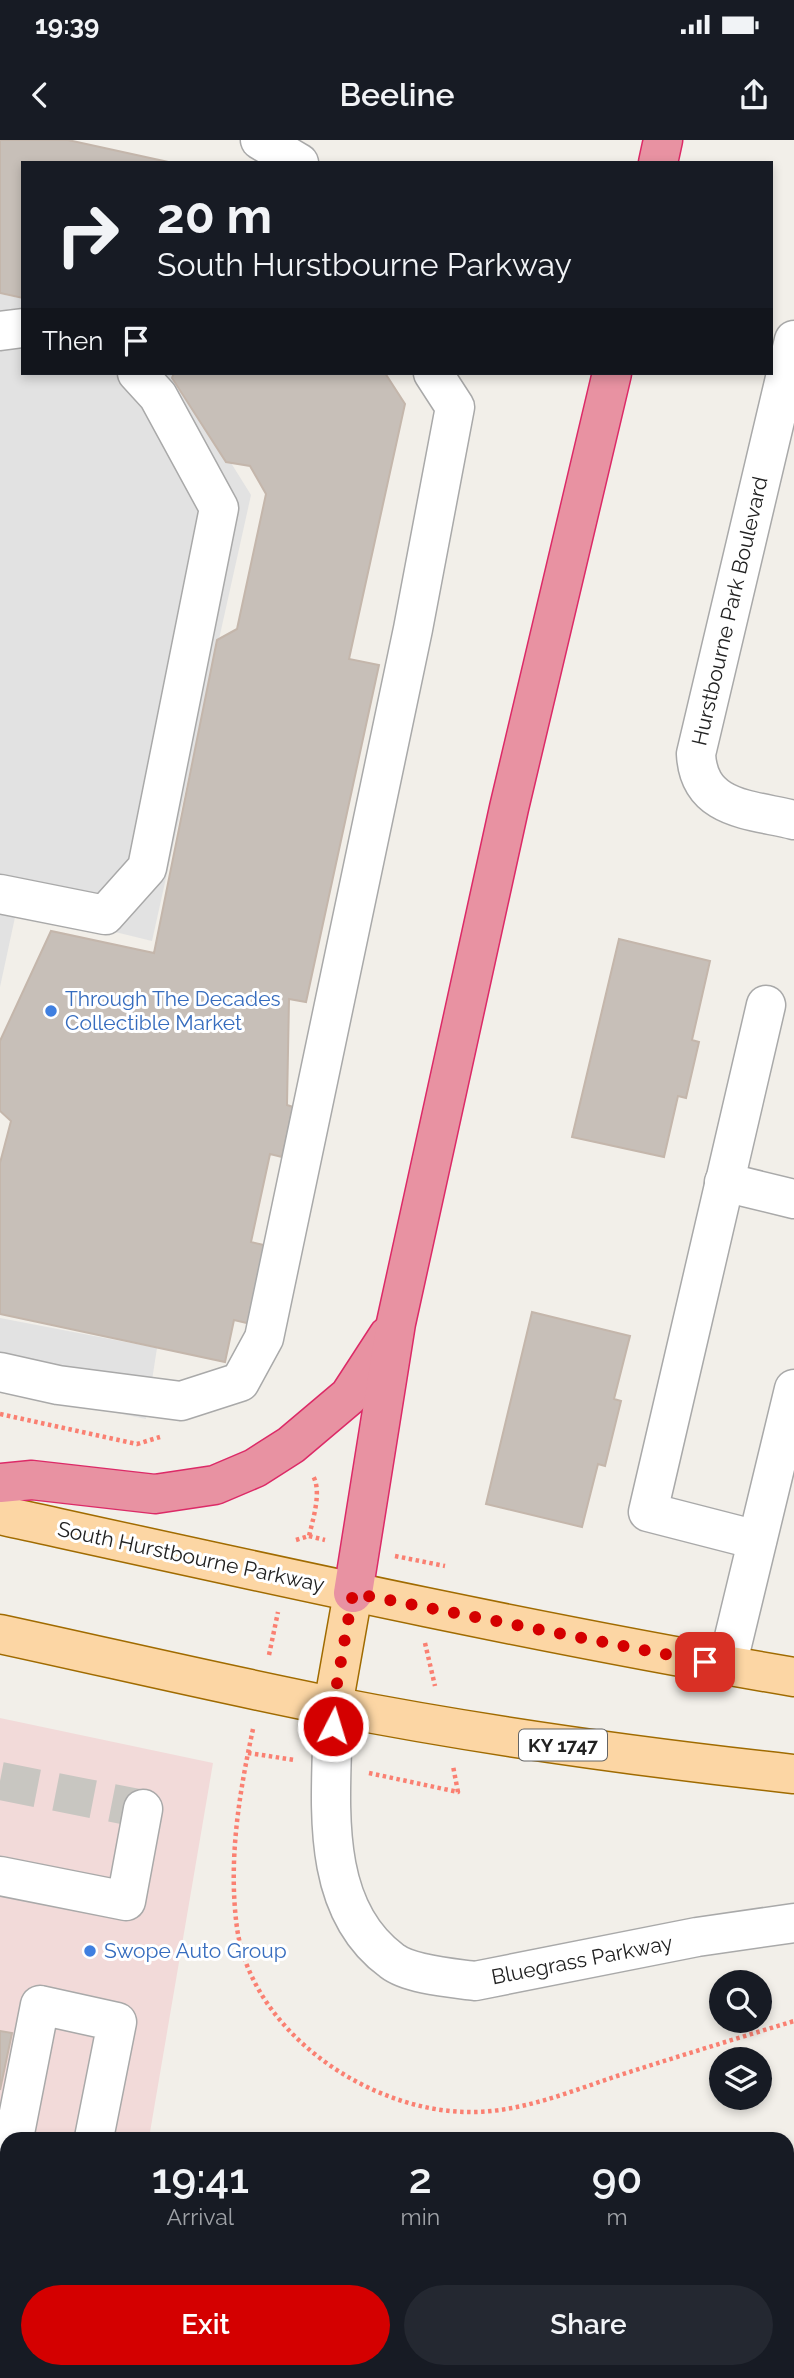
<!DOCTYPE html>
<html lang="en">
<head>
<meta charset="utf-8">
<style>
	body { margin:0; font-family:Raleway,sans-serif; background:#242831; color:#f1f3f6; height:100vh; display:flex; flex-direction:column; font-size:26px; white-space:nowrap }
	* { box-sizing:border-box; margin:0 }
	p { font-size:23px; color:#9ea1a6 }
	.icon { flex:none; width:38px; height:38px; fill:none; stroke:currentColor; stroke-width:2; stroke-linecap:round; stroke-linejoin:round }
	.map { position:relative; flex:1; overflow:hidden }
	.side { position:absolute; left:0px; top:1992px; width:794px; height:247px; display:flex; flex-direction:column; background:#171b24; border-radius:21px 21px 0 0; box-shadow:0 4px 10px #0003 }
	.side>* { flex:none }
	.top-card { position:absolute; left:21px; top:21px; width:752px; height:214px; border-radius:0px; box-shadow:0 4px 10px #0003; background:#171b24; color:#f1f3f6; overflow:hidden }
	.buttons { position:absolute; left:709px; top:1830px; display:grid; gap:14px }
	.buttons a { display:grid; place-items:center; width:63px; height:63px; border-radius:50%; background:#171b24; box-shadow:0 4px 10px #0003; font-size:35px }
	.pin { position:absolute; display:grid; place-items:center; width:60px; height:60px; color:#fff; margin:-30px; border-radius:14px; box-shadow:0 4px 10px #0006 }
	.me { position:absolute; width:77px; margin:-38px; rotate:5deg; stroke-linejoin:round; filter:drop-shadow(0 0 5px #0008) }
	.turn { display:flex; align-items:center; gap:24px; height:147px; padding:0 21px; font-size:32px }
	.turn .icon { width:91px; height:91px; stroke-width:2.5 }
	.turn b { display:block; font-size:49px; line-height:60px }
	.then { display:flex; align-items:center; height:66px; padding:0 21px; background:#0003; gap:14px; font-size:26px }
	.eta { display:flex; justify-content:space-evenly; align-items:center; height:119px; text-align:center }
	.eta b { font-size:42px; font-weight:600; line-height:49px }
	.cta { display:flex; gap:14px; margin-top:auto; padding:14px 21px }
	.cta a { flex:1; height:80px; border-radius:42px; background:#d40000; color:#fff; font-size:28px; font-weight:600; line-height:80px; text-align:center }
	.cta a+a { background:#242831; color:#f1f3f6 }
	.status { display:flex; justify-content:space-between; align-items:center; height:49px; padding:0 35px; background:#171b24; direction:ltr }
	.status svg { height:19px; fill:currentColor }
	header { display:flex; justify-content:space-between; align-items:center; height:91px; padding:0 21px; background:#171b24; font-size:32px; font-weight:600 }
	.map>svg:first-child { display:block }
	.commercial { fill:#f2dad9 }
	.parking { fill:#e2e2e2 }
	.building { fill:#c7bfb8; stroke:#c4b6ab; stroke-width:2 }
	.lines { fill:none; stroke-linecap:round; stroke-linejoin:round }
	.minor-tunnel { stroke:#c8c6c1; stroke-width:38; stroke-dasharray:38 19; stroke-linecap:butt }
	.minor-casing { stroke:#a9a9a9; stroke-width:41 }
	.major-casing { stroke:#a06b00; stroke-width:41 }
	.highway-casing { stroke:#dc2a67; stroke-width:41 }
	.path { stroke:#fa8072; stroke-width:4.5; stroke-dasharray:3.5 3.5; stroke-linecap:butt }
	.minor { stroke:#fff; stroke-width:38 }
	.major { stroke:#fcd6a4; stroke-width:38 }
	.highway { stroke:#e892a2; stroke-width:38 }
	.route { stroke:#d40000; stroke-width:12; stroke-dasharray:0 21.6 }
	.shop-dot { fill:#3f7fe0; stroke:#fff; stroke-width:2.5 }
	.labels { text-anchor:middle; stroke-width:6; stroke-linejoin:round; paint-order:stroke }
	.shield { fill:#fff; stroke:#646464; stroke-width:2 }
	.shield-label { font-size:19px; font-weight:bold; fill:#222 }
	.street-label { font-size:21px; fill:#222; stroke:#fff }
	.shop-label { font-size:21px; fill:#366cbe; stroke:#fff; text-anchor:start }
</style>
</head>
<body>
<div class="status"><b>19:39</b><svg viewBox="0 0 49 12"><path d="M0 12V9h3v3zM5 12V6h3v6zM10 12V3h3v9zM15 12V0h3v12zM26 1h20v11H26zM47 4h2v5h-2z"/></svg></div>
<header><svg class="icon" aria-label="back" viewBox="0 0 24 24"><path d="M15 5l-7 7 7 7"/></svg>Beeline<svg class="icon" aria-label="share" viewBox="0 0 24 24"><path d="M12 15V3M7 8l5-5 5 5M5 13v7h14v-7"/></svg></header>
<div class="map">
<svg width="794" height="2238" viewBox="0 0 794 2238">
	<rect width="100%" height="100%" fill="#f2efe9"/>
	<!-- commercial -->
	<path class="commercial" d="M0 1578 213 1623 149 1998H7V2231H109L108 2238H0Z"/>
	<!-- parking -->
	<g class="parking">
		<path d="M0 154 23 159V233H175L251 355 152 801 17 768 0 847Z"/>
		<path d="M0 1178 157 1208 146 1279 0 1249Z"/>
	</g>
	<!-- building -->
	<g class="building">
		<path d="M0 0H68L173 23H23V158L0 153Z"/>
		<path d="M174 233H385L405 264 349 519 379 525 306 862 289 859 287 965 293 967 282 1017 270 1014 251 1102 268 1106 251 1184 234 1180 225 1222 0 1174V1023L11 981 0 971V901L51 791 154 813 217 500 237 489 266 354 250 326 226 322 172 238Z"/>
		<path d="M619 799 710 821 692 900 699 902 686 958 678 956 664 1017 572 997Z"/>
		<path d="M532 1172 630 1196 614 1259 621 1261 605 1326 598 1324 582 1387 486 1364Z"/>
		<path d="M0 1891 12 1893 0 1950Z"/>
	</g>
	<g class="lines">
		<!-- minor-tunnel -->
		<path class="minor-tunnel" d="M0 1641 143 1669"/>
		<!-- minor casing -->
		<g class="minor-casing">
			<g id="minor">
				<path d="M260 0 299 23"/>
				<path d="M0 191 23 188"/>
				<path d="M794 200 696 614C699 670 749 669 794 680"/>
				<path d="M0 754 105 775 147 728 219 368 158 256 137 233"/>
				<path d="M724 1042 794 1059"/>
				<path d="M0 1232 58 1245 181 1261 240 1242 264 1198 413 489 455 267 433 233"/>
				<path d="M757 1400 648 1372 766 865"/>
				<path d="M727 1526 794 1249"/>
				<path d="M333 1566C333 1650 314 1764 392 1821 410 1835 453 1838 475 1841L697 1797 794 1783"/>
				<path d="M0 1736 126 1761 143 1669"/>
				<path d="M14 1998 40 1865 117 1882 94 1998"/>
				<path d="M0 2070 7 2034"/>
				<path d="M788 2104 794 2101"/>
				<path d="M210 2238 211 2231"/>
			</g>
		</g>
		<!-- major casing -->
		<g class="major-casing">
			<g id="major">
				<path d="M0 1375C264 1433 527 1492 794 1537"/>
				<path d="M0 1494C111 1518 221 1544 332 1566 485 1596 639 1617 794 1634"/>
				<path d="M333 1566 353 1453"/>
			</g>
		</g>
		<!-- highway casing -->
		<g class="highway-casing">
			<g id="highway">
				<path d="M658 23 663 0"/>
				<path d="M0 1343 32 1340 155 1354 215 1345 255 1328 291 1305 349 1256 388 1196"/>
				<path d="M353 1453 396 1183 509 668 612 233"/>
			</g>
		</g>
		<!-- path -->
		<g class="path">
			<path d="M0 1274 137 1304 160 1297"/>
			<path d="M309 1396 325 1400"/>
			<path d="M296 1400 309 1396C313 1379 322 1351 313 1336"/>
			<path d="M395 1416 445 1426"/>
			<path d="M425 1503 435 1546"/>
			<path d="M269 1515 278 1472"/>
			<path d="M253 1589C239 1654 228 1721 237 1788 252 1892 368 1971 468 1972 519 1973 569 1952 617 1936 676 1917 735 1899 794 1881"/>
			<path d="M248 1613 295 1620"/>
			<path d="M369 1633 458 1652 453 1626"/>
		</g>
		<!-- minor -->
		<use href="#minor" class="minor"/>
		<!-- major -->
		<use href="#major" class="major"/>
		<!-- highway -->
		<use href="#highway" class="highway"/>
	</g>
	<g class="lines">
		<!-- route -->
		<path class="route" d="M333 1586V1566L353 1453 705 1522"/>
	</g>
	<!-- markers -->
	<g class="shop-dot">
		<circle cx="51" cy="871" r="7"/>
		<circle cx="90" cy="1811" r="7"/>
	</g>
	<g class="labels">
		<!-- shield labels -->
		<rect class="shield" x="519" y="1589.5" width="88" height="31" rx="5"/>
		<g class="shield-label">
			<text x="563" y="1612">KY 1747</text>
		</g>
		<!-- street labels -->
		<g class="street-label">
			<text transform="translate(730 471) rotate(-77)" y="7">Hurstbourne Park Boulevard</text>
			<text transform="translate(191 1417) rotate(12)" y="7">South Hurstbourne Parkway</text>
			<text transform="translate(582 1820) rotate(-11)" y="7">Bluegrass Parkway</text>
		</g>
		<!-- shop labels -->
		<g class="shop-label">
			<text x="65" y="866">Through The Decades<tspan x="65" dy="24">Collectible Market</tspan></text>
			<text x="104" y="1818">Swope Auto Group</text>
		</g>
	</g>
</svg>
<div class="buttons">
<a><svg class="icon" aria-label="search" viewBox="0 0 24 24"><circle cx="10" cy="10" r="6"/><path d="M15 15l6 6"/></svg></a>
<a><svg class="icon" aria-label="layers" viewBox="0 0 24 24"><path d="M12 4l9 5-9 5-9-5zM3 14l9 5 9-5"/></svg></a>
</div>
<div class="pin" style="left:705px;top:1522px;background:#d93025"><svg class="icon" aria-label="arrive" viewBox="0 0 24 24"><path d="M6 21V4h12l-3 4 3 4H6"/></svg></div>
<svg class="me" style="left:333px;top:1586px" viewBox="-20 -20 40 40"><circle r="17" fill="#d40000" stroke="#fff" stroke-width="3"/><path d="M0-11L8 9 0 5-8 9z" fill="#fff"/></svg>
<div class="top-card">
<div class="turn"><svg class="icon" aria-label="right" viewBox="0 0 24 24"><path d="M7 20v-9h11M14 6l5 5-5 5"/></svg><div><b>20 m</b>South Hurstbourne Parkway</div></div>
<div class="then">Then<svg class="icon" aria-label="arrive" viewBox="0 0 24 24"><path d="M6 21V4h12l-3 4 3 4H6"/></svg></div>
</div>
<section class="side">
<div class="eta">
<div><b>19:41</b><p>Arrival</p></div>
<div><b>2</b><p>min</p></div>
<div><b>90</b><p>m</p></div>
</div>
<div class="cta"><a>Exit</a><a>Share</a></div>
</section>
</div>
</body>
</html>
